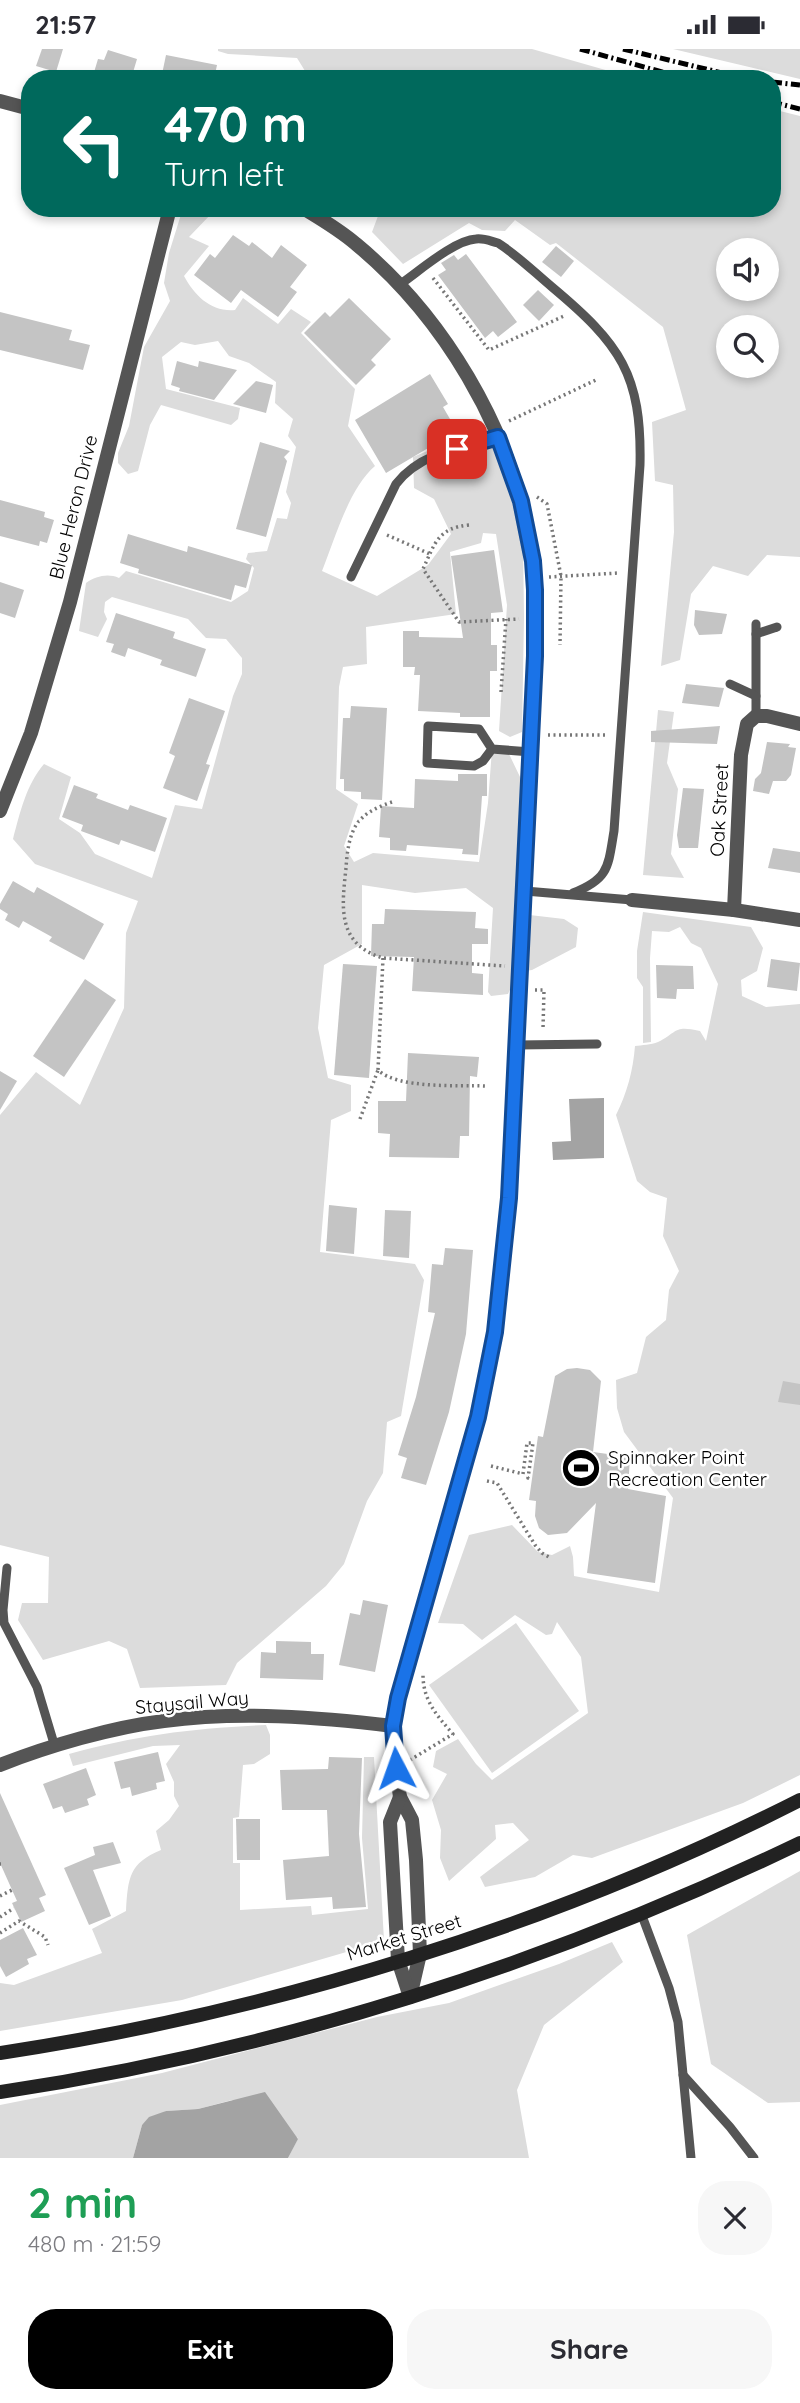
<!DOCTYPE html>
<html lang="en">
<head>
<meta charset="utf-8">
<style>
	body { margin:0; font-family:Quicksand,sans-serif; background:#f7f7f7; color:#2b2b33; height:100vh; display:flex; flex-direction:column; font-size:26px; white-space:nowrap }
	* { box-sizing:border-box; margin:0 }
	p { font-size:23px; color:#7c7c81 }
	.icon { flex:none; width:38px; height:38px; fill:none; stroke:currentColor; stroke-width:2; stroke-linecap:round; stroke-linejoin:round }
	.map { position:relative; height:2109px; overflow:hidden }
	.side { display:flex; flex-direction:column; background:#fff; flex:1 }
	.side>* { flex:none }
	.banner { position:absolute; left:21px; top:21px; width:760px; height:147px; border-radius:28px; box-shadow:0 4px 10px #0003; background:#00695c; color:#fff; overflow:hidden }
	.controls { position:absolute; left:716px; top:189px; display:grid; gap:14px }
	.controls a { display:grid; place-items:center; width:63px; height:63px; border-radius:50%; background:#fff; box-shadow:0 4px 10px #0003; font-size:35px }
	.pin { position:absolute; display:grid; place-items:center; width:60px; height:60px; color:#fff; margin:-30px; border-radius:14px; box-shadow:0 4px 10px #0006 }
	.me { position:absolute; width:77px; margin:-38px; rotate:356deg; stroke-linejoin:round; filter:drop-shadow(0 0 5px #0008) }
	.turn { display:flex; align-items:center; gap:24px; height:147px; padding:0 28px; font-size:32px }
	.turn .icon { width:91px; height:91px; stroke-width:2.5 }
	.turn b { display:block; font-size:49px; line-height:60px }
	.round { display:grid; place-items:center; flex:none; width:74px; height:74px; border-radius:28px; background:#f7f7f7 }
	.head { display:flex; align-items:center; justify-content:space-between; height:119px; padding:0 28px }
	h1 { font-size:42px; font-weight:700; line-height:52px; color:#1e9e55 }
	.action { display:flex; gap:14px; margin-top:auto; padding:14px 28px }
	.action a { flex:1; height:80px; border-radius:28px; background:#000; color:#fff; font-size:28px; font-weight:700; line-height:80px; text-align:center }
	.action a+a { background:#f7f7f7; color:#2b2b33 }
	.status { display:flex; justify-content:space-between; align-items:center; height:49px; padding:0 35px; background:#fff; direction:ltr }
	.status svg { height:19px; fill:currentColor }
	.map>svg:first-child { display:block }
	.green { fill:#dcdcdc; fill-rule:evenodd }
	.water { fill:#a3a3a3 }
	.building { fill:#c4c4c4 }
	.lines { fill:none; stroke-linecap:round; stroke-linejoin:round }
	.path { stroke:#777; stroke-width:3.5; stroke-dasharray:2 3.5; stroke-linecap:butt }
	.service { stroke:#555; stroke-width:9 }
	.minor { stroke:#555; stroke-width:14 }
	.secondary { stroke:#222; stroke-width:14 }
	.rail { stroke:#000; stroke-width:5; stroke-dasharray:10 3.5 2 3.5; stroke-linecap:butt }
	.route-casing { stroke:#114b97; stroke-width:18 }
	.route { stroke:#1a73e8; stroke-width:12 }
	.labels { text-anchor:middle; stroke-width:5; stroke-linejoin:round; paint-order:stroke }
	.street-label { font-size:19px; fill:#000; stroke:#fff }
	.poi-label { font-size:19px; fill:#000; stroke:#fff; text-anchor:start }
</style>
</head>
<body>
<div class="status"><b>21:57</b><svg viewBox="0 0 49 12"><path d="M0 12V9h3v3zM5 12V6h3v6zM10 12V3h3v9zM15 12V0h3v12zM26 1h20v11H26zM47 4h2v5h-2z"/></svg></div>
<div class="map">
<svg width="800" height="2109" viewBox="0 0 800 2109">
	<rect width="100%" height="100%" fill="#fff"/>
	<!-- green -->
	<g class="green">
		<path d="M218 0H532L637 30H310L297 9 228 5 218 2Z"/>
		<path d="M673 0H800V30Z"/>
		<path d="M772 60 800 67V508L767 506 748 527 713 517 691 545 680 611 661 617 674 483 673 436 655 432 652 373 686 361 663 278 556 194 550 196 515 171 505 182 482 181 469 174 403 215 372 183 381 159H772ZM728 201H766V240H728ZM728 278H766V317H728Z"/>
		<path d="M183 159H212L213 163 189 188 209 197 184 227C195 247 211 263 235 261L243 249 278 275 291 260 311 273 301 284 355 340 348 377 375 417C349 439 335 490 322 522L377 547 428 516 451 485 434 450 414 439 413 408 449 393 488 389 508 431 523 490 524 569 522 683 510 688 499 682 507 556 496 485 483 484 481 494 450 503 456 565 366 578 367 615 343 618 339 638 336 740 358 755 344 797 354 813 373 804 479 813 488 754 492 700 509 705 521 730V865L564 870 578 879 576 898 532 921 518 923 508 945 491 947 488 943 493 859 466 839 415 844 362 836V895L324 916 318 979 328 1029 351 1036V1062L331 1071 320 1203 415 1215 424 1231 401 1367 387 1373 383 1424 367 1452 344 1515 326 1537 237 1614 226 1636 140 1639 127 1600 109 1592 43 1611 18 1571 22 1554H48L49 1508 0 1496V1066L36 1023 80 1056 124 959 126 884 138 852 35 815 13 790C20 764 26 736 44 715L71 728 59 770 80 784 95 805 152 829 175 756 202 760 233 647 242 625V609L226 590 206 589 188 570 112 548 105 553 104 563 107 570 98 588 79 582 86 534C96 527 108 524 119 529L126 522 231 553 248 542 254 519 246 510 248 504 267 502 277 469 287 470 291 454 286 443 296 398 288 387 293 370 275 354 276 333 249 314 229 307 218 292 195 296 181 293 162 308 166 340 240 359 238 370 231 376 161 356 150 376 138 422 128 425 118 414V404L129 377 144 298 170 252 164 234 169 204Z"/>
		<path d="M658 661 674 663 667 714 678 740 671 805 684 829 643 826Z"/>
		<path d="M643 863 751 878 763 899 757 922 741 931 742 947 766 958 800 955V1726L743 1754 592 1809 573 1806 535 1828 485 1838 480 1828 529 1791 513 1774 495 1776 496 1790 449 1832 440 1809 441 1781 432 1751 447 1725 433 1718 436 1702 458 1690 476 1715 492 1731 588 1664 581 1608 557 1573 552 1585 546 1586 515 1566 482 1591 463 1575 438 1574 469 1486 512 1476 538 1503 552 1506 570 1497 573 1508 574 1527 659 1543 673 1449 624 1383 617 1359 616 1331 637 1324 646 1288 666 1271 669 1241 679 1222 663 1187 667 1149 650 1143 637 1132 616 1066C627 1044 633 1022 635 997 642 996 651 996 658 993 679 982 674 976 700 982L706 992 718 935 701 899 691 894 680 878 669 883 652 882 650 909 651 993 643 994V938L637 929V902Z"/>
		<path d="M516 1574 579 1662 492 1724 429 1636Z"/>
		<path d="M266 1676 270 1686V1705L254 1715 243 1716 239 1768 233 1769V1814H240V1861L311 1857 312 1866 368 1860 362 1789 364 1708H374L384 1892 182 1951 0 1982V1934L14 1936 102 1904 92 1880 126 1862C128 1829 129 1814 161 1801L156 1782 169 1771 179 1757 174 1747V1733L166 1715 180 1696 153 1697 73 1717 69 1705C137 1686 195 1679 266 1676Z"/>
		<path d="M800 1822V2053L768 2054 711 2015 687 1886Z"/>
		<path d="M612 1893 623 1913 544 1976 517 2041 529 2109H288L298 2089 232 2051 198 2060 166 2062 142 2076 133 2109H0V2056L162 2024 377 1968 449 1954 559 1915Z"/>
	</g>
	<!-- water -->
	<g class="water">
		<path d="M604 1049V1109L553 1111 552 1093 571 1092 569 1050Z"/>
		<path d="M265 2043 298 2090 288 2109H133L142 2076 149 2068 166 2062 198 2060Z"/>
	</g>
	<!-- building -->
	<g class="building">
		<path d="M42 0H63L56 23 36 17Z"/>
		<path d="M108 1 137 10 131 30H92L98 10 104 11Z"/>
		<path d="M166 6 217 16 214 30H161Z"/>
		<path d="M233 186 249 197 252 193 272 209 281 196 307 216 290 238 297 243 278 268 241 241 231 254 194 226 210 205 215 209Z"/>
		<path d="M556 197 574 212 561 228 542 213Z"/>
		<path d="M466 205 517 273 498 288 493 282 485 289 438 226 446 221 441 214 454 206 458 211Z"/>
		<path d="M538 241 554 256 539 272 523 256Z"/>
		<path d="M349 249 391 290 371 311 376 316 356 336 304 284 325 263 330 268Z"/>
		<path d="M0 263 72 281 69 291 90 296 83 321 0 301Z"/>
		<path d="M177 312 198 318 199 312 237 321 214 351 179 342 180 339 171 336Z"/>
		<path d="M430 325 448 355 443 358 457 382 386 424 355 371Z"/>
		<path d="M256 332 273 336 266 364 233 355Z"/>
		<path d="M260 393 290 402 284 408 287 412 266 488 236 480Z"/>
		<path d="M0 451 45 463 44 468 54 471 47 494 40 492 39 497 0 487Z"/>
		<path d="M128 485 187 503 188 497 252 516 246 539 235 536 231 551 138 524 139 520 120 514Z"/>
		<path d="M494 501 503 563 491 564V596H497V622H490V668H460V664L418 662 420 626H414L415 618H403V582H419V588L463 589 451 507Z"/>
		<path d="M0 533 24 541 15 569 0 564Z"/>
		<path d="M695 561 727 565 722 585 699 586 694 576Z"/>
		<path d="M116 564 175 583 173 589 206 600 196 628 160 616 162 611 128 599 125 608 111 603 114 595 106 593Z"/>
		<path d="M686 635 724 639 719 658 682 654Z"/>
		<path d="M189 649 225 662 206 715 210 716 197 752 163 739 175 707 169 704Z"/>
		<path d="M351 657 387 659 382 751 361 750V743L344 742V730H340L343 669H350Z"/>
		<path d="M720 677 717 695 651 693V682Z"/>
		<path d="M767 693 790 695 788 698 796 699 791 726 786 732H773L769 745 753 742 755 730 761 724Z"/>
		<path d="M458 725H487V747H482L478 806 462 805 463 800 407 796 406 802 390 801V789L379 788 381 757 414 759 415 730 458 732Z"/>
		<path d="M74 736 98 745 96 749 128 761 130 756 167 769 155 803 121 791 119 796 81 782 83 776 62 768Z"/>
		<path d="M683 739 704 740 698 799H679L677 786Z"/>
		<path d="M773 799 800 803V824L768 819Z"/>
		<path d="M13 832 34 844 37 838 104 875 84 911 49 892 52 888 23 872 19 879 5 871 8 865 0 860V855Z"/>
		<path d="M385 860 476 863 475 879 488 880V895H472V924L483 925V946L412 942 414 908 371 907 372 875H384Z"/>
		<path d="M771 910 800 914 797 942 767 938Z"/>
		<path d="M343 915 377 917 369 1029 334 1026Z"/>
		<path d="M656 916 693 917 694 940H677L676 950 657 949Z"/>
		<path d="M85 930 116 951 64 1028 33 1007Z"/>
		<path d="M408 1004 479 1008 477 1028 470 1027 469 1087H460L459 1109 389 1108 390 1085 378 1084V1052H406Z"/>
		<path d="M0 1022 17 1032 0 1061Z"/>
		<path d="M329 1156 357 1159 354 1205 326 1202Z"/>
		<path d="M385 1161 411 1162 409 1209 383 1207Z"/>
		<path d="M445 1199 473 1201 466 1285 449 1363 426 1436 401 1429 407 1409 398 1406 416 1348 435 1264 428 1263 432 1215 443 1216Z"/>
		<path d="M577 1319 590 1321 601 1332 593 1403 630 1408 628 1440 666 1447 655 1534 587 1524 596 1454 567 1484 548 1486 539 1479 535 1467 536 1452 529 1451 538 1387 543 1388 555 1327 567 1320Z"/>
		<path d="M783 1332 800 1335V1356L778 1353Z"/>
		<path d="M363 1551 388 1556 375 1623 339 1616 350 1564 360 1566Z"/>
		<path d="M276 1592 311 1593V1605H324L323 1631 260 1629 261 1603 276 1604Z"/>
		<path d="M158 1703 165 1732 156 1734 157 1740 132 1747 130 1738 121 1740 114 1713Z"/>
		<path d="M329 1708 362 1709 359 1785 366 1858 333 1860 332 1848 286 1851 283 1811 329 1807 327 1761H282L280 1721 328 1720Z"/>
		<path d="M86 1719 96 1746 87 1750 89 1756 65 1764 62 1757 53 1760 43 1735Z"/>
		<path d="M0 1744 46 1846 39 1849 45 1862 21 1873 12 1854 17 1852 0 1814Z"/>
		<path d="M236 1770H260V1811H237Z"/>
		<path d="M113 1793 121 1814 93 1821 111 1867 89 1876 64 1819 95 1806 93 1798Z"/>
		<path d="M23 1879 37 1906 27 1910 29 1915 6 1928 0 1917V1891Z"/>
	</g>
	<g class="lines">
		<!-- path -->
		<g class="path">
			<path d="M433 229 489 301 564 267"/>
			<path d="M509 372 598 330"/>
			<path d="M537 448 547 455 561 527 560 596"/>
			<path d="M469 476C438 479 435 494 423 520L459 573 519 570"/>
			<path d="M387 486 430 505"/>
			<path d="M549 528 618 524"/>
			<path d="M501 643 506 570"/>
			<path d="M548 686H606"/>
			<path d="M392 753C380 757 368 762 359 772 349 784 347 804 346 819 342 857 336 895 383 909L505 917"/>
			<path d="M383 909 378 1021C397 1040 459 1036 485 1037"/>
			<path d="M535 941H544L543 980"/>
			<path d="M360 1070 378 1021"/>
			<path d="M491 1417 523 1425 527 1394H533L528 1429H532"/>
			<path d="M487 1432 497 1434 535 1496 542 1504 549 1508"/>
			<path d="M410 1711 453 1685C437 1667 423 1651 423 1626"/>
			<path d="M0 1815H1"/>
			<path d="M0 1847 12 1841"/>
			<path d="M0 1868 14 1859"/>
			<path d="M0 1884 19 1872 45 1888 48 1896"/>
		</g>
		<!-- service -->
		<g class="service">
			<path d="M399 236C417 224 454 191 476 190 484 189 490 192 498 194 517 206 534 223 552 238 620 295 642 325 640 416L614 782C608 818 609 830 573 844"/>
			<path d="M351 528 396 435C420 404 461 398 498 388"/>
			<path d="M756 575V667"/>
			<path d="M756 585 777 578"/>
			<path d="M730 635 756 647"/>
			<path d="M492 700 483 712 474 717 427 714 428 677 479 680 492 700 531 703"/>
			<path d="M525 842 632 851"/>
			<path d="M517 996 597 995"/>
			<path d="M7 1519 3 1561 4 1574 37 1638 55 1698"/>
			<path d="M641 1864 669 1939 678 1973 691 2109"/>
			<path d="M683 2026 730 2078 754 2109"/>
		</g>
		<!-- minor -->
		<g class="minor">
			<path d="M0 52 30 60"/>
			<path d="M303 159C321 170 340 181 356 195 443 267 510 379 529 490 536 529 535 568 535 607L509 1149 495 1283 478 1368 408 1610 393 1677V1698L400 1748 412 1771 416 1811 420 1905 410 1948"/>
			<path d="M0 762 31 684 70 553 170 159"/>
			<path d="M632 851 734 861 800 871"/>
			<path d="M734 861 741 706 747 675 756 667H767L800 675"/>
			<path d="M0 1716C48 1697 113 1678 164 1672 240 1662 318 1668 393 1677"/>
			<path d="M400 1748 390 1773 398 1911 410 1948"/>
		</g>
		<!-- secondary -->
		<g class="secondary">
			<path d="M0 2004C273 1963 554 1876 800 1751"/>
			<path d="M0 2043C277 2002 548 1915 800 1794"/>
		</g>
		<!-- rail -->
		<g class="rail">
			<path d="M580 0 687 30"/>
			<path d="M623 0 747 30"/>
			<path d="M772 33 800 36"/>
			<path d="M772 53 800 60"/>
		</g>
	</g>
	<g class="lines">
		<!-- route casing -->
		<g class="route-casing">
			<path id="route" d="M396 1719 393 1677 398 1649 478 1368 495 1283 509 1149 535 607V541L533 512 521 452 498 388 457 400"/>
		</g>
		<!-- route -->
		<use href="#route" class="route"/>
	</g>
	<!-- icons -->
	<defs>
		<g id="stadium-disc" transform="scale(2.0125)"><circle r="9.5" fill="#000" stroke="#fff"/><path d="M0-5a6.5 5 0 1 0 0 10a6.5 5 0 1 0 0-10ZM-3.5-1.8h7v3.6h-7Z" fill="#fff"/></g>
	</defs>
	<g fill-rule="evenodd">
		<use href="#stadium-disc" x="581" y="1419"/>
	</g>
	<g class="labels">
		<!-- street labels -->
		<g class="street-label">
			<text transform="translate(73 458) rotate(-76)" y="7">Blue Heron Drive</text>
			<text transform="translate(719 761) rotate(-87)" y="7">Oak Street</text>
			<text transform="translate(192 1653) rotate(-5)" y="7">Staysail Way</text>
			<text transform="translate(404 1888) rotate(-17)" y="7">Market Street</text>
		</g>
		<!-- poi labels -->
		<g class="poi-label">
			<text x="608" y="1415">Spinnaker Point<tspan x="608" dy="22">Recreation Center</tspan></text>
		</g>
	</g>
</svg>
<div class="controls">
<a><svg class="icon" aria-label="sound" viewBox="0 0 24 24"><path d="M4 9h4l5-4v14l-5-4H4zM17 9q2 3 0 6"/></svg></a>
<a><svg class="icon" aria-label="search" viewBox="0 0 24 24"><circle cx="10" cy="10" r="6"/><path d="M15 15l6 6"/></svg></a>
</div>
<div class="pin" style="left:457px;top:400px;background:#d93025"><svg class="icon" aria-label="arrive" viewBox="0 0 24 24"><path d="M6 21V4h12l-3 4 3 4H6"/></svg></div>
<svg class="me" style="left:396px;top:1719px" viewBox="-20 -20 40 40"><path d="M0-17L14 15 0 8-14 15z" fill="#1a73e8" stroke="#fff" stroke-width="4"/></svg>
<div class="banner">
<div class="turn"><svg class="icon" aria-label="left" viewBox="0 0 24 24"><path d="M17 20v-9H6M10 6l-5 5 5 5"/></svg><div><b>470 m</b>Turn left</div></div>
</div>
</div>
<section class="side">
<div class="head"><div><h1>2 min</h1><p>480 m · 21:59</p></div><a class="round"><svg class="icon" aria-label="close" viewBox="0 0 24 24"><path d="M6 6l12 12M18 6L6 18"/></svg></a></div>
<div class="action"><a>Exit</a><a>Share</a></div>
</section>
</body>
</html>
